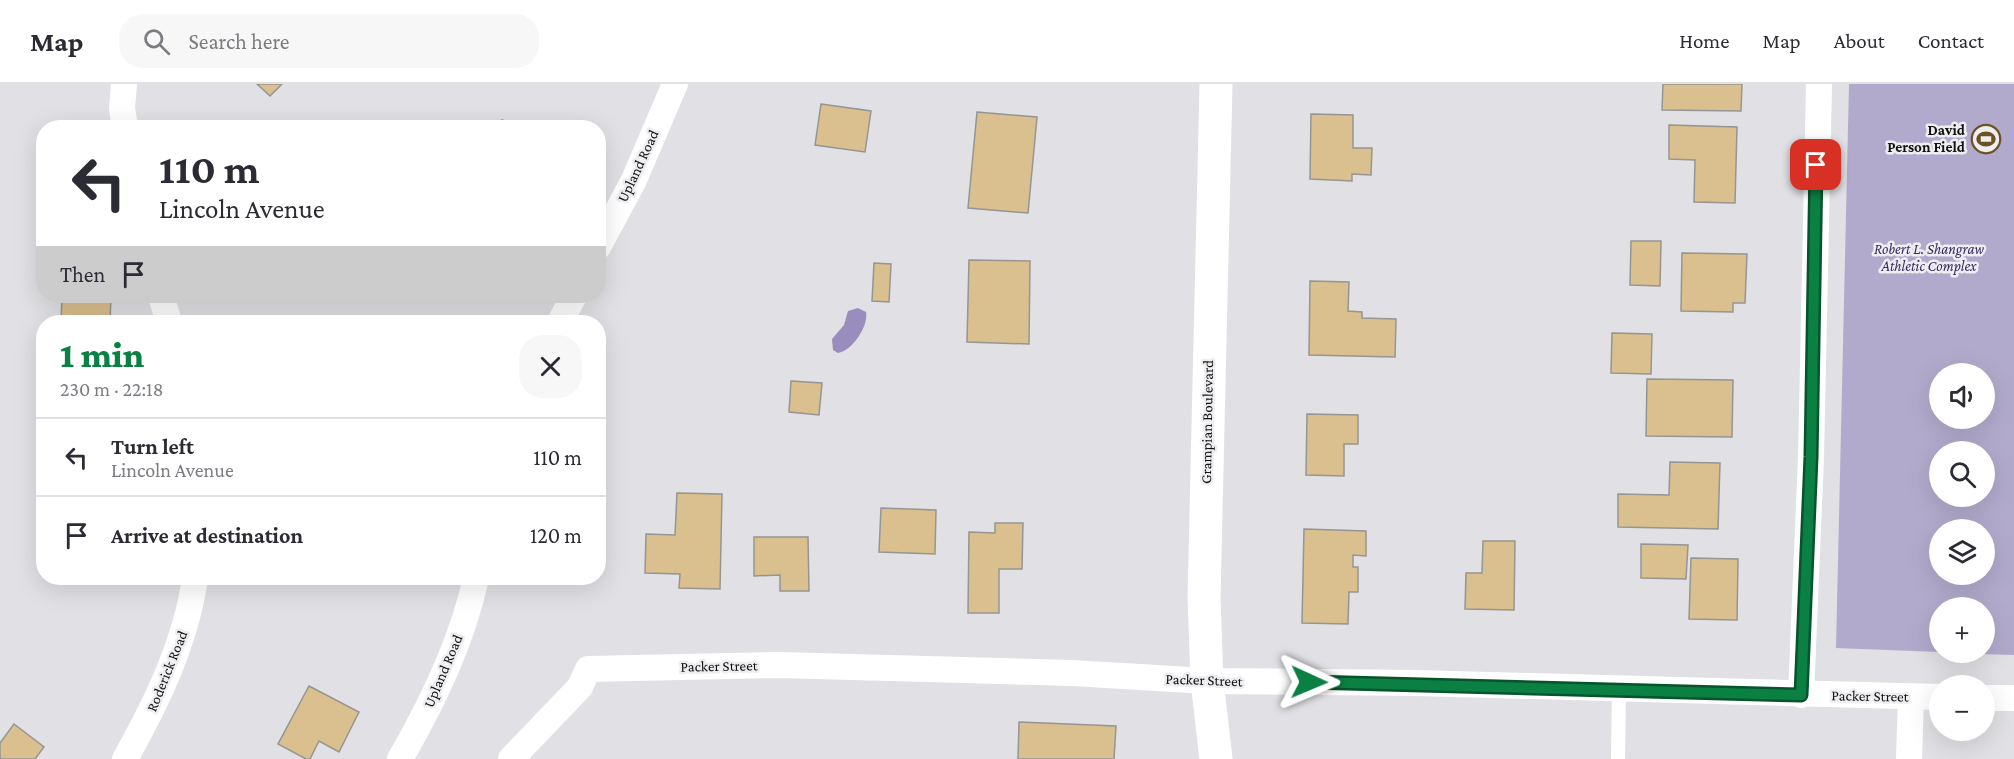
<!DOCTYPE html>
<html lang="en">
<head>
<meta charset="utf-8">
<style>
	body { margin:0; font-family:"Crimson Pro",serif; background:#f7f7f7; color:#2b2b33; height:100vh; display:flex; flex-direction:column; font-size:22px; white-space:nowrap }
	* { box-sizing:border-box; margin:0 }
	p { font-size:20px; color:#7c7c81 }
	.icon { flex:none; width:33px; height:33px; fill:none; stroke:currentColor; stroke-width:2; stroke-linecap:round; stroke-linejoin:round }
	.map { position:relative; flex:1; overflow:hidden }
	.panel { position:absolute; left:36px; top:231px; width:570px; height:270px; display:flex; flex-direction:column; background:#fff; border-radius:24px; box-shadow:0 6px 24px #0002 }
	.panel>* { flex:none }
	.guide { position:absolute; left:36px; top:36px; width:570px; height:183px; border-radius:24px; box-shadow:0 6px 24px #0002; background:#fff; color:#2b2b33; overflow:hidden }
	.fabs { position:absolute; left:1929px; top:279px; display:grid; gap:12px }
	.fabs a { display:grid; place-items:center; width:66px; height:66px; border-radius:50%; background:#fff; box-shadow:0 6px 24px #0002; font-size:30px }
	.pin { position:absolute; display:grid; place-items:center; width:51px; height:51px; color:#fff; margin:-26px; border-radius:12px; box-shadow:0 3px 9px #0006 }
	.me { position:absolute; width:66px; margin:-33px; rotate:91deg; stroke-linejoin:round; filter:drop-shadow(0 0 4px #0008) }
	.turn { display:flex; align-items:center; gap:21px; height:126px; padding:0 24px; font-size:27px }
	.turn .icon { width:78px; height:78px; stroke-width:2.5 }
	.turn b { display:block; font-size:42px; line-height:51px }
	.then { display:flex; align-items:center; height:57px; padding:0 24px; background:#0003; gap:12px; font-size:22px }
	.round { display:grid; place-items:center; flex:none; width:63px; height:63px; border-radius:24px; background:#f7f7f7 }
	.head { display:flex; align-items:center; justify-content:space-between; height:102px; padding:0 24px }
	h1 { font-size:36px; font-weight:800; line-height:45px; color:#0b8043 }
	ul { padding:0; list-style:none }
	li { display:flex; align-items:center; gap:18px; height:78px; padding:0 24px; border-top:2px solid #e1e1e2 }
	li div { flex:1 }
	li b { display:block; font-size:22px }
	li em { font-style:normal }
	header { display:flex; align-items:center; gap:36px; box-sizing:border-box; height:84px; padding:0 30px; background:#fff; border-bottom:2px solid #e1e1e2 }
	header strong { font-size:28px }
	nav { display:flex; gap:33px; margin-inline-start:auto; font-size:21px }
	.search { width:420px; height:54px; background:#f7f7f7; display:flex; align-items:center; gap:15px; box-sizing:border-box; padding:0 21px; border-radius:24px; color:#7c7c81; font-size:22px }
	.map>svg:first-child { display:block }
	.green { fill:#b2aacc; fill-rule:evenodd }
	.water { fill:#998dbd }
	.building { fill:#dac08e; stroke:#969592; stroke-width:1.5 }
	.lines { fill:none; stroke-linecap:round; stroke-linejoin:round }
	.service { stroke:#fff; stroke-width:14 }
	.minor { stroke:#fff; stroke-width:26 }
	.tertiary { stroke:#fff; stroke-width:33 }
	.route-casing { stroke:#07532c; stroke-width:15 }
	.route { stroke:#0b8043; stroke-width:10 }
	.labels { text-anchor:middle; stroke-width:5; stroke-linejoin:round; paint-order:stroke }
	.poi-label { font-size:15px; font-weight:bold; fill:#121213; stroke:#eeeef1; text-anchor:end }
	.street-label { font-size:15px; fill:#121213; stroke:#eeeef1 }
	.park-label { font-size:15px; font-style:italic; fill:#3d2965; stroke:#eeeef1 }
</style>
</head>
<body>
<header>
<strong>Map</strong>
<div class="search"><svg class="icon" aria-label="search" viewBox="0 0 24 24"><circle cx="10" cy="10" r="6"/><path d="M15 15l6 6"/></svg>Search here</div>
<nav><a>Home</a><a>Map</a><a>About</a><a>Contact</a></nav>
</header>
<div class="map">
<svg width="2014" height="675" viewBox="0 0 2014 675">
	<rect width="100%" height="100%" fill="#e1e0e4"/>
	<!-- green -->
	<path class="green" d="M1849 0H2014V571L1945 569 1984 568V524H1940L1939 568 1836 564ZM1940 290H1984V334H1940ZM1940 368H1984V412H1940ZM1940 446H1984V490H1940Z"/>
	<!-- water -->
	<path class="water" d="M858 224 866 228C869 242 852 267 838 269L833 266 832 255 844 241 848 227Z"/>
	<!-- building -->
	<g class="building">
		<path d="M257 0H282L270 12Z"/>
		<path d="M1663 0H1742L1741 27 1662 26Z"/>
		<path d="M821 20 871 27 865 68 815 61Z"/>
		<path d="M977 28 1037 33 1028 129 968 124Z"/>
		<path d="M1311 30 1353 31V64H1372L1371 91 1352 90V97L1310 95Z"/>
		<path d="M502 36 525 44H500Z"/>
		<path d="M1669 41 1737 43 1735 119 1694 118 1695 76 1669 75Z"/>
		<path d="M1631 157H1661L1660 202 1630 201Z"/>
		<path d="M1682 169 1747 170 1745 219H1733V228L1681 227Z"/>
		<path d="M969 176 1030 177 1029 260 967 258Z"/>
		<path d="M874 179 891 180 889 218 872 217Z"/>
		<path d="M1310 197 1349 198 1348 227 1362 228V234L1396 235 1395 273 1309 271Z"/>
		<path d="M62 212H111L110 238H61Z"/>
		<path d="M1612 249 1652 250 1651 290 1611 289Z"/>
		<path d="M1647 295 1733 296 1732 353 1646 352Z"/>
		<path d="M791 297 822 299 819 331 789 328Z"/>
		<path d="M1307 330 1358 331V360H1344V392L1306 391Z"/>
		<path d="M1670 378 1720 379 1718 445 1618 443V410L1669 411Z"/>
		<path d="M677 409 722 410 720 505 679 504 680 490 645 489 646 450 675 451Z"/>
		<path d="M881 424 936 426 935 470 879 468Z"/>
		<path d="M995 439H1023L1022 485H999V529H968L969 448 995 449Z"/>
		<path d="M1304 445 1366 447V472L1353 471V483H1358V508H1349L1348 540 1302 539Z"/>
		<path d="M754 453H808L809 507H780V491L754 492Z"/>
		<path d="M1483 457H1515L1514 526 1465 525 1466 489H1482Z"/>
		<path d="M1641 460 1688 461 1686 495 1641 494Z"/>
		<path d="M1691 474 1738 475 1737 536 1689 535Z"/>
		<path d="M123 494H153L152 497Z"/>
		<path d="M309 602 359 628 339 668 319 657 310 675H306L278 660Z"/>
		<path d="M1019 638 1116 642 1114 675H1018Z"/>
		<path d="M14 640 44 663 35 675H0V659Z"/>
	</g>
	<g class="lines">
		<!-- service -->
		<path class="service" d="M1618 675 1619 605"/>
		<!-- minor -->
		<g class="minor">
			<path d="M124 0 122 24 125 44"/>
			<path d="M598 163 634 96 675 0"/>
			<path d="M161 212 169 238"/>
			<path d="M560 238 574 212"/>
			<path d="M1801 611 1811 373 1819 0"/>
			<path d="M1984 614H2014"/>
			<path d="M125 675C157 618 186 558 195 494"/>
			<path d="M400 675C433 618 462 558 476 494"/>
			<path d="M511 675 580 603 588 585 779 581 1072 589 1207 597 1417 599 1940 613"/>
			<path d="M1909 675 1911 613"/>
		</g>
		<!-- tertiary -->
		<path class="tertiary" d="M1216 0 1204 514 1207 597 1216 675"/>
	</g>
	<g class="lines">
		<!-- route casing -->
		<g class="route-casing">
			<path id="route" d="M1309 598 1801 611 1811 373 1816 81"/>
		</g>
		<!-- route -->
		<use href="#route" class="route"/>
	</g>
	<!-- icons -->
	<defs>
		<g id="stadium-ring" transform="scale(1.5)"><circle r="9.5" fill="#eeeef1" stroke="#6a5222" stroke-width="1.5"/><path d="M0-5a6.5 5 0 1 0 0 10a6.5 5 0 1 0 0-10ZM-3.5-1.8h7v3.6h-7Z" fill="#6a5222"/></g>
	</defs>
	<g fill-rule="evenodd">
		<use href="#stadium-ring" x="1986" y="55"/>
	</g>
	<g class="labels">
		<!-- poi labels -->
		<g class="poi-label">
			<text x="1965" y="51">David<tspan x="1965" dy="17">Person Field</tspan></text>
		</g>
		<!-- street labels -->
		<g class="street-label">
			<text transform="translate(638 82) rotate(-65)" y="5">Upland Road</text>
			<text transform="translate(1207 338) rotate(-89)" y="5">Grampian Boulevard</text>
			<text transform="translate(719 582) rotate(-1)" y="5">Packer Street</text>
			<text transform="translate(167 587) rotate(-68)" y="5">Roderick Road</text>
			<text transform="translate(443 587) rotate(-67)" y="5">Upland Road</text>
			<text transform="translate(1204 596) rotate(2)" y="5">Packer Street</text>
			<text transform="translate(1870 612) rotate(1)" y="5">Packer Street</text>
		</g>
		<!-- park labels -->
		<g class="park-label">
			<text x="1929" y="170">Robert L. Shangraw<tspan x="1929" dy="17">Athletic Complex</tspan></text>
		</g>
	</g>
</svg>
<div class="fabs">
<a><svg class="icon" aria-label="sound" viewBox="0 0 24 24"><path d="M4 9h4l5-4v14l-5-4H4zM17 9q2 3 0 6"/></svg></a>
<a><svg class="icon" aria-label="search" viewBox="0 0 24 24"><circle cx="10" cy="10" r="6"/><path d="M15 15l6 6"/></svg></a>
<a><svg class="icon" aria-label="layers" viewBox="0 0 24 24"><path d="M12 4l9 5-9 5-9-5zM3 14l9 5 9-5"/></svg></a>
<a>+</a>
<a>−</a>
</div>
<div class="pin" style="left:1816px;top:81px;background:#d93025"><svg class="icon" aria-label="arrive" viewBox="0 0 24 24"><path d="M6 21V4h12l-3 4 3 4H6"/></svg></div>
<svg class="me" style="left:1309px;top:598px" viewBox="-20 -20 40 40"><path d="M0-17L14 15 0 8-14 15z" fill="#0b8043" stroke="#fff" stroke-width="4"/></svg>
<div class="guide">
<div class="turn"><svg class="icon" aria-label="left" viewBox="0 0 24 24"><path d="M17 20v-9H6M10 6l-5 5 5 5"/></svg><div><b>110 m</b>Lincoln Avenue</div></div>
<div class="then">Then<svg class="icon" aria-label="arrive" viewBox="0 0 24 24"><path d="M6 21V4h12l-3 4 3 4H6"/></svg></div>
</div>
<section class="panel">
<div class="head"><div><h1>1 min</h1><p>230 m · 22:18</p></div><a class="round"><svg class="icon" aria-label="close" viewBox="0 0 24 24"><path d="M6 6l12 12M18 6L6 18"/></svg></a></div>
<ul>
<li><svg class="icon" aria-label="left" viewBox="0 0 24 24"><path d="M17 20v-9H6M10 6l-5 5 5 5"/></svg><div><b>Turn left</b><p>Lincoln Avenue</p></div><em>110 m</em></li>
<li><svg class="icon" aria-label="arrive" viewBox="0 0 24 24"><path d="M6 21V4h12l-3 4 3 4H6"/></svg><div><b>Arrive at destination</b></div><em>120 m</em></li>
</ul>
</section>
</div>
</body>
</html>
